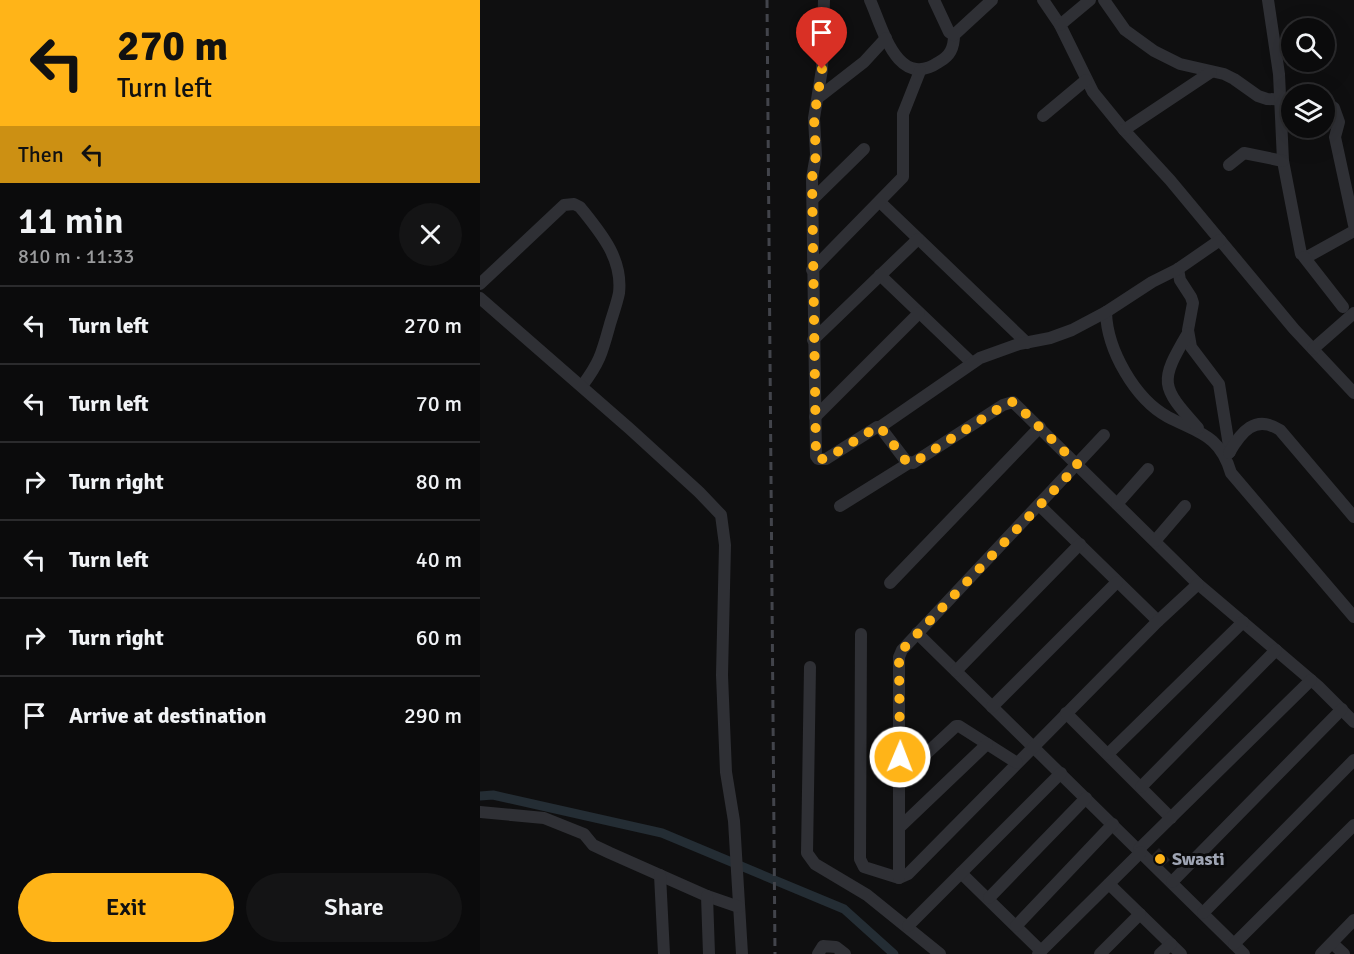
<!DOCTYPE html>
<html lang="en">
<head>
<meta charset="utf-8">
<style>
	body { margin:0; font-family:Signika,sans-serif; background:#141415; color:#f1f3f6; height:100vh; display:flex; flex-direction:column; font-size:22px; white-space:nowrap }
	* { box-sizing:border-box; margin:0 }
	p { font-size:20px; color:#9a9b9d }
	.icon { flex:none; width:33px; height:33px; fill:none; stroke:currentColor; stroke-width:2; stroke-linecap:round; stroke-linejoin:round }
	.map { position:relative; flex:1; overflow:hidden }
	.details { display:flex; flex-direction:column; background:#0b0b0c; width:480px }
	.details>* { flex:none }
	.banner { background:#ffb418; color:#111; overflow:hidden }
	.controls { position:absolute; left:801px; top:18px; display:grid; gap:12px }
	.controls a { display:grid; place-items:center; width:54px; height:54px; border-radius:50%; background:#0b0b0c; box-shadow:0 6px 24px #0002,0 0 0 2px #2b2b2d; font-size:30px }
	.pin { position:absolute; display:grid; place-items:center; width:51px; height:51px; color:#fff; margin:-62px -26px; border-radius:50% 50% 50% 0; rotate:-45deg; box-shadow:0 0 6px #0007 }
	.pin .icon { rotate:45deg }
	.me { position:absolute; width:66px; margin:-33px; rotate:1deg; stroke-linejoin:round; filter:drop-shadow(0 0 4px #0008) }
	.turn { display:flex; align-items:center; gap:21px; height:126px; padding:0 18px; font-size:27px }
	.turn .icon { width:78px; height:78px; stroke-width:2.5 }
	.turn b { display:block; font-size:42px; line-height:51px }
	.then { display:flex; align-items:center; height:57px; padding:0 18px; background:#0003; gap:12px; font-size:22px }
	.round { display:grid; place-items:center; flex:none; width:63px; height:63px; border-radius:32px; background:#141415 }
	.summary { display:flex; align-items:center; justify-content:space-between; height:102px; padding:0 18px }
	h1 { font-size:36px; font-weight:600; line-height:45px }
	.cta { display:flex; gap:12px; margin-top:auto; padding:12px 18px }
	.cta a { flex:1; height:69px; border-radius:36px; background:#ffb418; color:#111; font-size:24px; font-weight:600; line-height:69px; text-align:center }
	.cta a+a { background:#141415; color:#f1f3f6 }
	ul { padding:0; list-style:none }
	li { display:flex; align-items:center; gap:18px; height:78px; padding:0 18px; border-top:2px solid #2b2b2d }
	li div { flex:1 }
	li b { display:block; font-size:22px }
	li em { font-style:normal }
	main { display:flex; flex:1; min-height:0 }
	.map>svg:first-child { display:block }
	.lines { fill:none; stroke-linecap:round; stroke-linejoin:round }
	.canal { stroke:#242d34; stroke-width:9 }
	.building { fill:#222124 }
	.minor { stroke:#2f3035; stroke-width:12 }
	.rail { stroke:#42444b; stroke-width:3; stroke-dasharray:8 6; stroke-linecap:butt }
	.route { stroke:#ffb418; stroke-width:10; stroke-dasharray:0 18 }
	.poi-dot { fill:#ffb418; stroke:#0a0a0b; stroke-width:2 }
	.labels { text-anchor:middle; stroke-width:6; stroke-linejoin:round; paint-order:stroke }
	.poi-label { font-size:18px; font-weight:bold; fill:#9ea4b3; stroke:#0a0a0b; text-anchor:start }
</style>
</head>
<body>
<main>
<section class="details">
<div class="banner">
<div class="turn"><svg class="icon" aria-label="left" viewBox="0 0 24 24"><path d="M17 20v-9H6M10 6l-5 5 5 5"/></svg><div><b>270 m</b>Turn left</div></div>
<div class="then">Then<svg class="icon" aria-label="left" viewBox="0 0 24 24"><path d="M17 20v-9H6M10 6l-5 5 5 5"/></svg></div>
</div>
<div class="summary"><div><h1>11 min</h1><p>810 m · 11:33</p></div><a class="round"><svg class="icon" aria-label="close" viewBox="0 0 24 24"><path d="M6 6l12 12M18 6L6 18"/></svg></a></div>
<ul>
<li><svg class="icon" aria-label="left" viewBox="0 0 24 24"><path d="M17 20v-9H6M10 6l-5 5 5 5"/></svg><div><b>Turn left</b></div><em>270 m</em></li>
<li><svg class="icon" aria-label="left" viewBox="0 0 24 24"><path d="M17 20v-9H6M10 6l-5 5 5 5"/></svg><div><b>Turn left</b></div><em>70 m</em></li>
<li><svg class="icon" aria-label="right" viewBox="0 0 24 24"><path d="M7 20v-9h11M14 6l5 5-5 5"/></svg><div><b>Turn right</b></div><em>80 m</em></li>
<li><svg class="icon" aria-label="left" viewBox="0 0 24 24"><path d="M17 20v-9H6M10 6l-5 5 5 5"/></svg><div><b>Turn left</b></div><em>40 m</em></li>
<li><svg class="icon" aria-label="right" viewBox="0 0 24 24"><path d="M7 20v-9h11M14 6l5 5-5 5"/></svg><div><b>Turn right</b></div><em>60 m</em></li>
<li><svg class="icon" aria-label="arrive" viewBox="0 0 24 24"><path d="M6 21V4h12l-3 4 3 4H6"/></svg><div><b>Arrive at destination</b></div><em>290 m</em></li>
</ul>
<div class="cta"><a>Exit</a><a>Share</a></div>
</section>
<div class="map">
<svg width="874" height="954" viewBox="0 0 874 954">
	<rect width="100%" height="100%" fill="#0f0f10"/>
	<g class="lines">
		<!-- canal -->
		<path class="canal" d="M0 796 13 795 182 833 364 909 414 954"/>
	</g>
	<!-- building -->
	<path class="building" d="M679 848 690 860 680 869 669 858Z"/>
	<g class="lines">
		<!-- minor -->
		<g class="minor">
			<path d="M344 0 342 69 334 118 336 155 332 178 336 456 338 459H346L397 427H400L426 461 433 463 523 405 533 402 718 584 838 686 874 722"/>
			<path d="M390 0C403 29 417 90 459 62 470 56 474 48 474 35"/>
			<path d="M454 0 469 32 474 35 512 0"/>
			<path d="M563 0 580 25 613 92 644 130 690 180 814 329 874 393"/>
			<path d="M624 0 645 30 674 51 700 64 744 74 754 79 778 96 787 99 812 100"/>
			<path d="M788 0 799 74 803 161 821 254 827 257 874 231"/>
			<path d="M580 25 610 0"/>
			<path d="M339 97 384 62 406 38"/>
			<path d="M844 101 854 108 859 122 855 137 874 225"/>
			<path d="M563 116 606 80"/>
			<path d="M644 130 731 72"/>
			<path d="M749 165 764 153 803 161"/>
			<path d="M333 199 384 149"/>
			<path d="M400 202 547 343"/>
			<path d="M824 257 863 307"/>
			<path d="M698 269 700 280 711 297 713 303 708 330 711 347 739 384 750 452"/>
			<path d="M332 270 423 177V114L440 71"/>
			<path d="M400 275 492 363"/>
			<path d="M0 284 84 205 94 204 100 207C120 232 143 258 139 293 137 303 133 314 130 324 122 353 120 362 102 386"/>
			<path d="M0 298 150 429 219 492 241 515 245 545 242 675 246 772 254 821 262 954"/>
			<path d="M626 312C627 350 655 399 688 417 719 433 740 435 751 473L874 617"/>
			<path d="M708 333C679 382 680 386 718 428"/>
			<path d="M333 340 438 239"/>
			<path d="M833 349 874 313"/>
			<path d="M335 417 439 313"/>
			<path d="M400 427 500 358 539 344 570 338 592 330 626 312 672 282 698 269 740 240"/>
			<path d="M749 453C761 432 775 414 800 430L874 517"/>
			<path d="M637 504 668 469"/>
			<path d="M559 505 678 621"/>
			<path d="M360 506 429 463"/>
			<path d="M675 541 705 506"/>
			<path d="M410 583 560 427"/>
			<path d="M437 633 764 954"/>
			<path d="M381 634 380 859 384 867 419 878 428 874 678 621 718 584"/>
			<path d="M330 667 327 853 335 864 387 895 460 954"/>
			<path d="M476 671 600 544"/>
			<path d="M512 707 637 582"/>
			<path d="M586 713 691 818"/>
			<path d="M628 754 763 622"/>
			<path d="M419 779 476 726H479L537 763"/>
			<path d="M661 787 796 650"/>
			<path d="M0 812 64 818 104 834 113 845 130 853 227 896 259 907"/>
			<path d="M420 827 507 744"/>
			<path d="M659 849 831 680"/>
			<path d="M481 873 561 951"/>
			<path d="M180 875 184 954"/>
			<path d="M419 878V657L422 650 624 435"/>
			<path d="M692 882 862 709"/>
			<path d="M629 884 701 954"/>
			<path d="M227 896 229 954"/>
			<path d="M509 898 606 798"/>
			<path d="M723 913 874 760"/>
			<path d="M428 926 581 773"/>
			<path d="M536 926 633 824"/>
			<path d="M852 943 864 954"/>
			<path d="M754 944 874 825"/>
			<path d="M338 954 343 946 356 947 365 954"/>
			<path d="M558 954 661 852"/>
			<path d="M620 954 660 914"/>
			<path d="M680 954 691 944"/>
			<path d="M841 954 874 920"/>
		</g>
		<!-- rail -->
		<path class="rail" d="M287 0 295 954"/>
	</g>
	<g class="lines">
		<!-- route -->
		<path class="route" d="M342 69 334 118 336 155 332 178 336 456 338 459H346L397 427H400L426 461 433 463 529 402H533L539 407 598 465 422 650 419 657 420 757"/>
	</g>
	<!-- markers -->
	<circle class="poi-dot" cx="680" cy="859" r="6"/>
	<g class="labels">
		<!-- poi labels -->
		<g class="poi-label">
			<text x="692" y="865">Swasti</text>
		</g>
	</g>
</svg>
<div class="controls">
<a><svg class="icon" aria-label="search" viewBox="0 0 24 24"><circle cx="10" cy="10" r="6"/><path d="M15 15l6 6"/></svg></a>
<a><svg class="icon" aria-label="layers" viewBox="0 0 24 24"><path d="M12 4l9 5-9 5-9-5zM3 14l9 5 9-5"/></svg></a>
</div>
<div class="pin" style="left:342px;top:69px;background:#d93025"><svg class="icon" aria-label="arrive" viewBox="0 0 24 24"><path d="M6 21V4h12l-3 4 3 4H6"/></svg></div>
<svg class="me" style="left:420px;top:757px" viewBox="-20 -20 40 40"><circle r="17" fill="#ffb418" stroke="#fff" stroke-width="3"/><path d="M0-11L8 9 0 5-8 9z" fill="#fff"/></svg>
</div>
</main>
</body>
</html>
